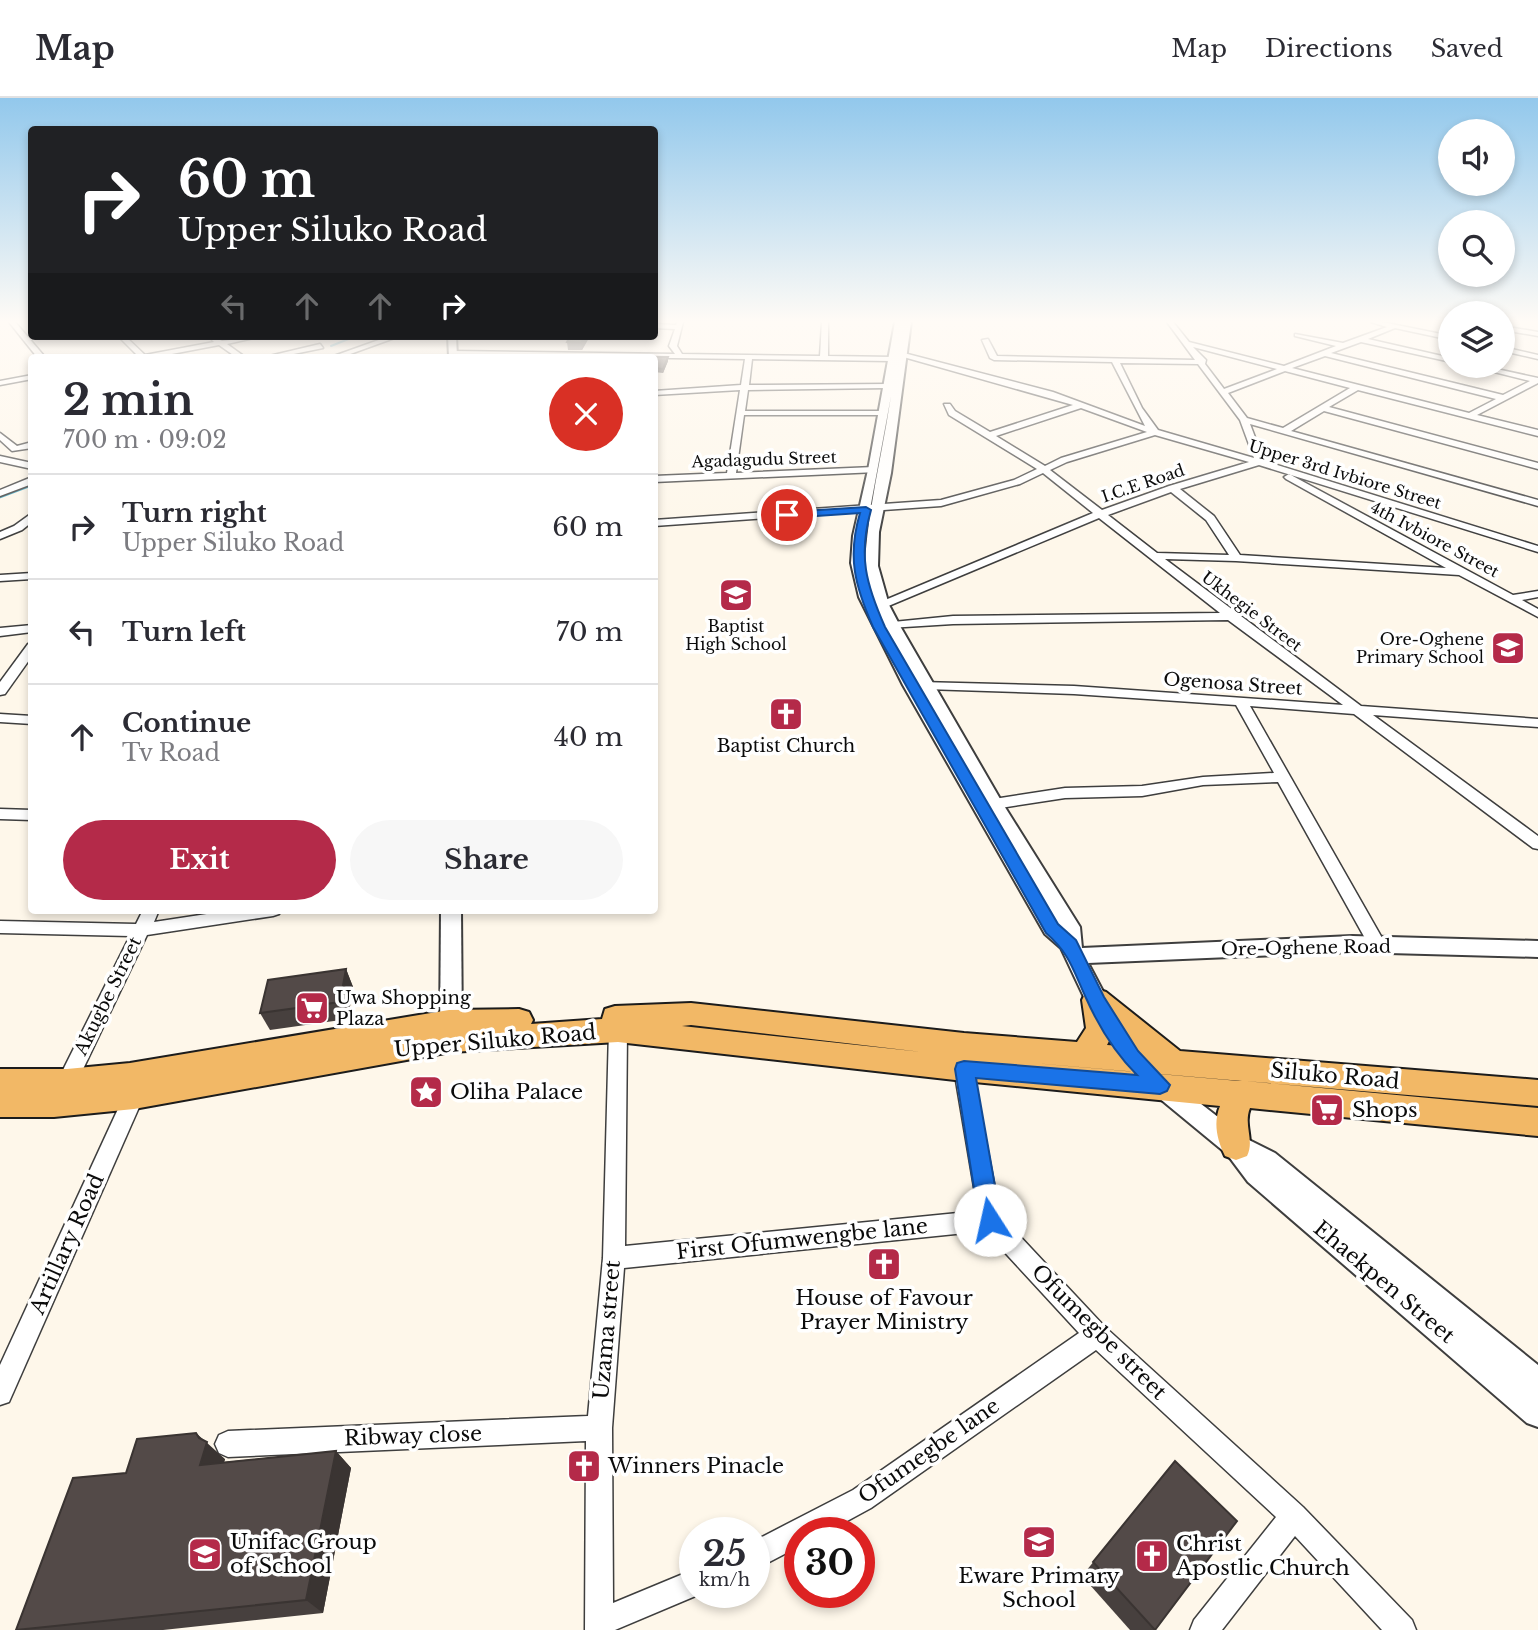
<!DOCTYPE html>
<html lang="en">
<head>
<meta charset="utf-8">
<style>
	body { margin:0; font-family:"Libre Baskerville",serif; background:#f7f7f7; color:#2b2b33; height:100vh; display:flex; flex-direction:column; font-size:26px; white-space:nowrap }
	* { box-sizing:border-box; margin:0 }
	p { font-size:23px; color:#7c7c81 }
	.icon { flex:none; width:38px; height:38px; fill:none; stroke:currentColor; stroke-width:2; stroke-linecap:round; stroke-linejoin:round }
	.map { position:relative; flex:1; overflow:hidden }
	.panel { position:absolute; left:28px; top:256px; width:630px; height:560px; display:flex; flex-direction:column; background:#fff; border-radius:7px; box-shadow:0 4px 10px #0003 }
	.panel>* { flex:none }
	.top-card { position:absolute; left:28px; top:28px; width:630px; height:214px; border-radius:7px; box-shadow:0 4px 10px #0003; background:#202124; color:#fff; overflow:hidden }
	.controls { position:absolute; left:1438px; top:21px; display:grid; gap:14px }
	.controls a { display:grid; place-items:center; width:77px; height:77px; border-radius:50%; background:#fff; box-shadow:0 4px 10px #0003; font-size:35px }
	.speed { position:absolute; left:679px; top:1419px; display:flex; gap:14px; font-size:35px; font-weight:700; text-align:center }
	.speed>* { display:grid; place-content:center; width:91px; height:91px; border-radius:50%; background:#fff; box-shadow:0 4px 10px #0003; line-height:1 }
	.speed small { font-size:18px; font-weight:400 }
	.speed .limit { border:10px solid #d22; background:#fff; color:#111 }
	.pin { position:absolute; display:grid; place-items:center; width:60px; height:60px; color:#fff; margin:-30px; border:4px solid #fff; border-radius:50%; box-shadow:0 2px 7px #0007 }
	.me { position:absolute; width:77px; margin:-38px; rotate:350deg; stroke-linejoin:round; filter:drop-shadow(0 0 5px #0008) }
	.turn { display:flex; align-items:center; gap:24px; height:147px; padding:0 35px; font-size:32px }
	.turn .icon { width:91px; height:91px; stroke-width:2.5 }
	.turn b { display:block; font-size:49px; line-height:60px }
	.lanes { display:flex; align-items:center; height:66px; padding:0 35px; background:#0003; justify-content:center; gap:35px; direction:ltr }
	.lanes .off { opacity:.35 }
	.round { display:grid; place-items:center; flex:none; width:74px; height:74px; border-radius:37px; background:#f7f7f7 }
	.overview { display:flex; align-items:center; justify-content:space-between; height:119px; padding:0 35px }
	h1 { font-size:42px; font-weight:700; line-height:52px }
	.primary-button { display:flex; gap:14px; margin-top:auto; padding:14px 35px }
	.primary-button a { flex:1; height:80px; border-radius:42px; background:#b42a49; color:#fff; font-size:28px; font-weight:700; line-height:80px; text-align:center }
	.primary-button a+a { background:#f7f7f7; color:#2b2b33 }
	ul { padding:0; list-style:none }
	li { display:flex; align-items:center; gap:21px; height:105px; padding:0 35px; border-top:2px solid #e1e1e2 }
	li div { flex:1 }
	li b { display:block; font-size:26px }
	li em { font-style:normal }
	header { display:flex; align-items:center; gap:42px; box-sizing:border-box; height:98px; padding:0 35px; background:#fff; border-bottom:2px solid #e1e1e2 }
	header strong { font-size:33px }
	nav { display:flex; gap:38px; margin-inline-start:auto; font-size:24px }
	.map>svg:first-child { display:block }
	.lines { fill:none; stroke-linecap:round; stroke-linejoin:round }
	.stream-far1 { stroke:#3ba7c6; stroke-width:2 }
	.stream { stroke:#3ba7c6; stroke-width:2.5 }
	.minor-casing { stroke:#3e3e3e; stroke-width:3 }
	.tertiary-casing { stroke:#3e3e3e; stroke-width:4 }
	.primary-casing { stroke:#1c1c1c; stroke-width:4 }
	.minor { fill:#fff; fill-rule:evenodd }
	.tertiary { fill:#fff; fill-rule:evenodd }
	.primary { fill:#f2b866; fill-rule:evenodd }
	.wall { fill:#47403e }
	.shaded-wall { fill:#3a3432 }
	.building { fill:#534a48; stroke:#3a3432; stroke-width:2 }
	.route { fill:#1a73e8; stroke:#114b97; stroke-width:2 }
	.labels { text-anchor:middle; stroke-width:7; stroke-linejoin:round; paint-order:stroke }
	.far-street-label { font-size:16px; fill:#0b0b0b; stroke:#fff }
	.far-poi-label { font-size:16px; fill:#0b0b0b; stroke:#fff }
	.street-label { font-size:18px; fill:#0b0b0b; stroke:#fff }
	.poi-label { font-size:18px; fill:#0b0b0b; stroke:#fff }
	.near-street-label { font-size:21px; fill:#0b0b0b; stroke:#fff }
	.near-poi-label { font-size:21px; fill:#0b0b0b; stroke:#fff; text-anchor:start }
</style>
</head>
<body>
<header>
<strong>Map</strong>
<nav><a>Map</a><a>Directions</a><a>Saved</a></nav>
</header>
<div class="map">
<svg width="1538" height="1532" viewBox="0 0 1538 1532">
	<rect width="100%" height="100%" fill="#fef7ea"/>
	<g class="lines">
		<!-- stream-far1 -->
		<g class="stream-far1">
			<path d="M331 248 356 238"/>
			<path d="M281 259 320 250"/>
		</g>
		<!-- stream -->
		<path class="stream" d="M0 399 32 387"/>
		<!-- minor casing -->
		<g class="minor-casing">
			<g id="minor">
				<path d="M9 224H15L45 259H37Z"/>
				<path d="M677 224H683L677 248 682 256 820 258 822 224H828V258L894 259 891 263 752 261 749 287 887 286 891 288 887 290 748 292 745 313H883L887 315 883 317H744L736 375 874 369 877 370V374L654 384V378L727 375 740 292 654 297V293L741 287 745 261 453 257 449 255 453 253 675 256 669 248 675 231 654 230V226L676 227Z"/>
				<path d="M1167 224H1173L1189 244 1284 268 1336 248 1295 238V236L1343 245 1387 229 1371 224H1382L1451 238V242L1395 230 1368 241 1451 260V264L1361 244 1331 255 1503 297 1530 283 1470 268H1483L1538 280V285L1477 317 1538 332V338L1358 292 1329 309 1538 365V371L1324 313 1291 333 1538 402V408L1250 326 1264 363 1538 448V454L1259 367 1180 391 1214 418 1240 457 1446 470 1286 381 1284 379 1289 376 1513 497 1538 493V499L1522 502 1538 511V519L1459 477 1236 463 1165 461 1361 608 1538 621V629L1373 617 1538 738V751L1533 750 1354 616 1250 608 1386 847 1383 851H1371L1278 684 1203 687 1142 698 1065 700 994 711 989 709 987 706 989 703 994 701 1065 690 1142 688 1203 679 1274 675 1236 607 1074 596 925 591 919 587 920 584 1074 588 1343 607 1228 522 953 526 889 530V526L893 524 953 518 1220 515 1099 420 886 509H878V505L1093 415 1043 375 1020 386 941 408 654 428V422L941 402 1014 382 1037 371 949 317 944 306H950L955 313 990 334 1073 307 900 258V254L1053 294 1145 328 1112 264 994 262 990 260 982 242 988 241 997 258 1195 262ZM1193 249 1277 271 1224 291 1205 266 1206 262ZM1325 258 1496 301 1469 315 1292 270ZM1120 265 1198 266 1240 322 1254 360 1158 332 1142 310ZM1285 273 1350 290 1283 330 1247 320 1228 295ZM1081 310 1147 334 1061 360 1045 368 996 338ZM1155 337 1249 364 1169 388 1102 412 1050 372 1067 364ZM1171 394 1206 422 1229 457 1157 455 1108 417Z"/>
				<path d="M1503 228 1538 234V238L1503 232Z"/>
				<path d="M118 238H125L145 257 214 244 212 242 216 240 222 243 263 238 227 246 245 259H236L219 247 156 259H139Z"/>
				<path d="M390 238H400L342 259H331Z"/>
				<path d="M320 246 323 250 279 259H265Z"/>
				<path d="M1503 249 1538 257V261L1503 253Z"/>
				<path d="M32 277V281L0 287V283Z"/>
				<path d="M0 335 17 348 32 344V350L12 353 0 342Z"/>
				<path d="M0 358 32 365V371L0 364Z"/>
				<path d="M32 379V386L0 398V392Z"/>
				<path d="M32 415V424L22 432 0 441V434L14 428Z"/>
				<path d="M32 475V481L0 483V477Z"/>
				<path d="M32 527V534L0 538V530Z"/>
				<path d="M32 545V558L5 596 0 597V584L28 546Z"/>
				<path d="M0 616 32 618V626L0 624Z"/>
				<path d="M0 711 32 712V722L0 721Z"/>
				<path d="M143 812H159L154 824 233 812H281L279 816 273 818 147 837 74 990 67 992 60 990 57 984 130 838 0 835V823L136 826Z"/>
				<path d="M618 925 625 927 627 932 625 1148 978 1113 954 971 957 965 964 963 971 965 1000 1117 1105 1229 1303 1409 1412 1522 1416 1532H1382L1295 1438 1222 1532H1190L1194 1522 1276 1419 1096 1252 871 1410 825 1435H800V1448L754 1472V1443L853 1392 1079 1235 985 1133 624 1170 612 1330 613 1505 695 1471V1494H705L615 1532H585L586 1343 228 1359 219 1355 215 1346 219 1337 228 1333 588 1318 603 1160 609 932 611 927Z"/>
				<path d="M134 990 141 992 144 998 9 1304 0 1307V1267L124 998 127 992Z"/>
			</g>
		</g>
		<!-- tertiary casing -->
		<g class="tertiary-casing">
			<g id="tertiary">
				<path d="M895 224H911L891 375 879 434 878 468 889 507 900 528 1003 706 1080 829 1082 850 1352 838 1538 843V859L1352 854 1088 865 1117 920 1151 967 1147 974 1139 977 1131 974 1092 916 1061 850 1045 836 903 587 859 499 851 465 853 438 868 372ZM891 298C883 354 868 409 865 465V438Z"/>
				<path d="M448 238H456L457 259H449Z"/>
				<path d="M441 812H461L462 937 459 943 451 946 443 943 440 937Z"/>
				<path d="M1161 978 1169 981 1245 1040 1275 1055 1538 1267V1329L1527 1325 1248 1084 1227 1056 1153 995 1149 988 1153 981Z"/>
			</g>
		</g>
		<!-- primary casing -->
		<g class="primary-casing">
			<path id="primary" d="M1096 891 1106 894 1180 953 1538 982V1008L1245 983 1538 1010V1038L1250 1010C1243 1027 1255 1042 1247 1058L1236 1062 1225 1058C1217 1042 1213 1025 1220 1008L964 983 618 944 451 954 134 1011 54 1019H0V971H67L130 965 449 912 519 911 529 914 533 922 531 926 602 921 605 911 615 908 691 905 964 935 1077 944 1086 930 1082 902 1086 894ZM691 927 922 954 682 928ZM1114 933 1134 949 1107 947ZM1011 963 1242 983H1239Z"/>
		</g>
		<!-- minor -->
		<use href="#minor" class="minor"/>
		<!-- tertiary -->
		<use href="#tertiary" class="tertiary"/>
		<!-- primary -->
		<use href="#primary" class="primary"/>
	</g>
	<!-- wall -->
	<g class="wall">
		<path d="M570 238H590L582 252H568L567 244Z"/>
		<path d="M654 259 668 263 663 275 654 274Z"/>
		<path d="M346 871 353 889 348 921 270 932 260 915Z"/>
		<path d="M336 1353 351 1370 323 1515 163 1532H16L126 1375 225 1361 224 1364Z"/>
		<path d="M1175 1363 1156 1532H1130L1082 1478Z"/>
	</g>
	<!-- shaded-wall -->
	<g class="shaded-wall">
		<path d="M585 238H590L582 252 581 245Z"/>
		<path d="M668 259V263L663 275V271Z"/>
		<path d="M346 871 353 889 348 921 340 904Z"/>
		<path d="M196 1335 225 1361 219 1383 200 1367 199 1340Z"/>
		<path d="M336 1353 351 1370 323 1515 306 1502Z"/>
	</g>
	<!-- building -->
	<g class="building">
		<path d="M570 238H585L581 245 567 244Z"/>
		<path d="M590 258 668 259 663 271 654 270V259H589Z"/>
		<path d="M346 871 340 904 260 915 268 882Z"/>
		<path d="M196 1335 199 1340 207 1344 200 1367 336 1353 306 1502 16 1532 73 1380 126 1375 137 1341Z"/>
		<path d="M1175 1363 1237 1423 1155 1532 1093 1464Z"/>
	</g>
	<!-- sky -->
	<linearGradient id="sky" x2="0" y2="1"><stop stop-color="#92c8ec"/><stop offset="0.51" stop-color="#fffbf6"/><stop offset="1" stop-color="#fffbf6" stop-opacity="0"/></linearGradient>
	<rect width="1538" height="438" fill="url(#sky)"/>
	<!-- route -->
	<path class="route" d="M866 409 871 412C858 458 866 486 885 529L1058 826 1076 842 1104 899 1138 953 1170 987 1167 993 1160 996 976 980 1001 1122 998 1130 990 1133 982 1130 979 1122 955 971 957 965 964 963 1137 977C1116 956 1098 927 1086 900 1073 872 1070 856 1046 835L873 529C855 488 847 459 860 415L787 420 782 417 787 414Z"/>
	<!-- icons -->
	<defs>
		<g id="university-square" transform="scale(1.75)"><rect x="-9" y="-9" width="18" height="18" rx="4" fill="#b42a49" stroke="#fff"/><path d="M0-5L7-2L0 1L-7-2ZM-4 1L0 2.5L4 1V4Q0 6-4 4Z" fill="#fff"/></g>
		<g id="school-square" transform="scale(1.75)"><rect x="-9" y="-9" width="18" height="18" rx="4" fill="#b42a49" stroke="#fff"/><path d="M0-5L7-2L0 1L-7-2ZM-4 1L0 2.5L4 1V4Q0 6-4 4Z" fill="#fff"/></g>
		<g id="church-square" transform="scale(1.75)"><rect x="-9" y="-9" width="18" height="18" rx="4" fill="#b42a49" stroke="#fff"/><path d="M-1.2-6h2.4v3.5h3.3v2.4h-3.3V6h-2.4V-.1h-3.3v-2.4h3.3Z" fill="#fff"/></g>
		<g id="supermarket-square" transform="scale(1.75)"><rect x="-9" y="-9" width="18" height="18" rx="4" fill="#b42a49" stroke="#fff"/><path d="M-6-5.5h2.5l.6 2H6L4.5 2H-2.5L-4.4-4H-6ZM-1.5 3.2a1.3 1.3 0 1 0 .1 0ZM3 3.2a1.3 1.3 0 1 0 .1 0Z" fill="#fff"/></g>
		<g id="sight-square" transform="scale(1.75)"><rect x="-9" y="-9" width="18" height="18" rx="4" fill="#b42a49" stroke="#fff"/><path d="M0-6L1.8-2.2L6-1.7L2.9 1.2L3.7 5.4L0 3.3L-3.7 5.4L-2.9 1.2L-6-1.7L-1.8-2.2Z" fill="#fff"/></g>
	</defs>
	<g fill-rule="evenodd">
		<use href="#university-square" x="736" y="497"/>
		<use href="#school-square" x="1508" y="550"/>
		<use href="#church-square" x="786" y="616"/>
		<use href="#supermarket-square" x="312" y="910"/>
		<use href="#sight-square" x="426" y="994"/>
		<use href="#supermarket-square" x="1327" y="1012"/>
		<use href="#church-square" x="884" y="1166"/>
		<use href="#church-square" x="584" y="1368"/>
		<use href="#school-square" x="1039" y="1444"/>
		<use href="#school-square" x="205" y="1456"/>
		<use href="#church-square" x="1152" y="1458"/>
	</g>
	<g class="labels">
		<!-- far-street labels -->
		<g class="far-street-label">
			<text transform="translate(764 361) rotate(-2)" y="6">Agadagudu Street</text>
			<text transform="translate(1345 376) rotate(17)" y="6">Upper 3rd Ivbiore Street</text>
			<text transform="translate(1143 385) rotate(-19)" y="6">I.C.E Road</text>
			<text transform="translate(1435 441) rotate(28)" y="6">4th Ivbiore Street</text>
			<text transform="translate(1252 513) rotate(37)" y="6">Ukhegie Street</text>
		</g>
		<!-- far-poi labels -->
		<g class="far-poi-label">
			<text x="736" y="534">Baptist<tspan x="736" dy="18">High School</tspan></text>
			<text x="1484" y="547" text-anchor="end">Ore-Oghene<tspan x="1484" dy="18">Primary School</tspan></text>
		</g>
		<!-- street labels -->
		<g class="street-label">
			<text transform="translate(1233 586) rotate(4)" y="6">Ogenosa Street</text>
			<text transform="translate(1306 850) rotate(-1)" y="6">Ore-Oghene Road</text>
			<text transform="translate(108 898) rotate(-64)" y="6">Akugbe Street</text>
		</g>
		<!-- poi labels -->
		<g class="poi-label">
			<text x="786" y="654">Baptist Church</text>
			<text x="336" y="906" text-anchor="start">Uwa Shopping<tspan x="336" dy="21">Plaza</tspan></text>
		</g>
		<!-- near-street labels -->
		<g class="near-street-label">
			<text transform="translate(495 943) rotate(-5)" y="7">Upper Siluko Road</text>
			<text transform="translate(1335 978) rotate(5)" y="7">Siluko Road</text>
			<text transform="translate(802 1141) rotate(-6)" y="7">First Ofumwengbe lane</text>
			<text transform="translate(67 1146) rotate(-66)" y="7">Artillary Road</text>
			<text transform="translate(1384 1184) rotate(40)" y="7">Ehaekpen Street</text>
			<text transform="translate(607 1232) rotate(-85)" y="7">Uzama street</text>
			<text transform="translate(1099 1234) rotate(45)" y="7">Ofumegbe street</text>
			<text transform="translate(413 1338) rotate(-2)" y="7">Ribway close</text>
			<text transform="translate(929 1353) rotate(-35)" y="7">Ofumegbe lane</text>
		</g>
		<!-- near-poi labels -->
		<g class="near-poi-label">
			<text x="450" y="1001">Oliha Palace</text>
			<text x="1352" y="1019">Shops</text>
			<text x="884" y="1207" text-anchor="middle">House of Favour<tspan x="884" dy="24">Prayer Ministry</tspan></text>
			<text x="608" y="1375">Winners Pinacle</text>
			<text x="230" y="1451">Unifac Group<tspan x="230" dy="24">of School</tspan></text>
			<text x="1176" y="1453">Christ<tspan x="1176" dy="24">Apostlic Church</tspan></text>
			<text x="1039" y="1485" text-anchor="middle">Eware Primary<tspan x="1039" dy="24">School</tspan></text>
		</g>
	</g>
</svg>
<div class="controls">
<a><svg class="icon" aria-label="sound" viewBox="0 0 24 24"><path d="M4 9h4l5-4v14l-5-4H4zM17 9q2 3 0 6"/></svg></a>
<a><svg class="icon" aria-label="search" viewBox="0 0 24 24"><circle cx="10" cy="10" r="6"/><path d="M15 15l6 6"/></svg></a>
<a><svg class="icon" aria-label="layers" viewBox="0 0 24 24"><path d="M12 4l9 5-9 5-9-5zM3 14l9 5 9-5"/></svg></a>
</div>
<div class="speed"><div>25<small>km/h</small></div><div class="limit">30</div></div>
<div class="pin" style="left:787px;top:417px;background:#d93025"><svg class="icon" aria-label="arrive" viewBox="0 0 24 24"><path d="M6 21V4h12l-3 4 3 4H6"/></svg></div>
<svg class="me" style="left:990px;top:1122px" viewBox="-20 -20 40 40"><circle r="19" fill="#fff"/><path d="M0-13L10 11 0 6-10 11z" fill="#1a73e8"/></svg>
<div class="top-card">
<div class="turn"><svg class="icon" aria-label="right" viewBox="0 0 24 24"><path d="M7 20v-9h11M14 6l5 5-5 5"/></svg><div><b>60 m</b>Upper Siluko Road</div></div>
<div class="lanes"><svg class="icon off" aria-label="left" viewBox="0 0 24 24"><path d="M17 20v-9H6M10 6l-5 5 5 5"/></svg><svg class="icon off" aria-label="ahead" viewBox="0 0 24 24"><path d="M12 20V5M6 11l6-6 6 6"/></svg><svg class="icon off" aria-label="ahead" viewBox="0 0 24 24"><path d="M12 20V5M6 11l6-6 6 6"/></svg><svg class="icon" aria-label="right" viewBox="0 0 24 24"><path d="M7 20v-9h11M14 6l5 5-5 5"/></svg></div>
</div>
<section class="panel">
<div class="overview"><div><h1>2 min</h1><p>700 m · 09:02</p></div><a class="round" style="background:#d93025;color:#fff"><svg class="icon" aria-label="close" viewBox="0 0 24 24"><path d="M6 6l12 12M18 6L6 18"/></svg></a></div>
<ul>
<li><svg class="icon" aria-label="right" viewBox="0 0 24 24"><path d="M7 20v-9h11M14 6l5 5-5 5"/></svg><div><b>Turn right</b><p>Upper Siluko Road</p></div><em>60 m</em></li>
<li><svg class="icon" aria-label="left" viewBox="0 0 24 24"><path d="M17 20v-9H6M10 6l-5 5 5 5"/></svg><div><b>Turn left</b></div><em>70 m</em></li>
<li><svg class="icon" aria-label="ahead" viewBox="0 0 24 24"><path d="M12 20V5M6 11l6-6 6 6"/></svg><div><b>Continue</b><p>Tv Road</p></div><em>40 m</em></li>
</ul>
<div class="primary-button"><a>Exit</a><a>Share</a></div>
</section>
</div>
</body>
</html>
